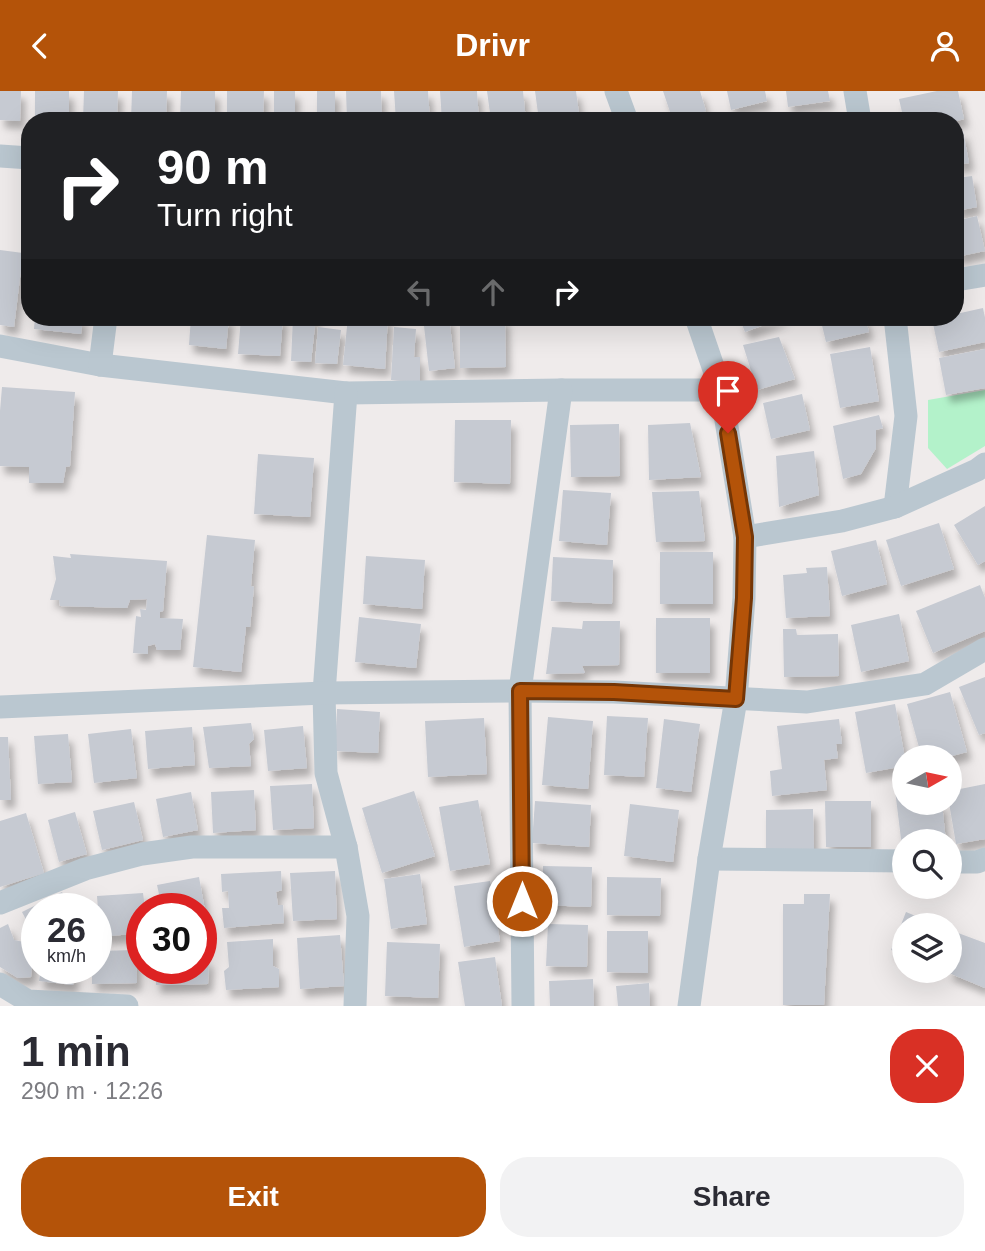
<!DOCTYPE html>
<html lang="en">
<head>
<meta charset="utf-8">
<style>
	body { margin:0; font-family:Helvetica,sans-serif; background:#f2f2f3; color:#2b2b33; height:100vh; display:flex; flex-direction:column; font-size:26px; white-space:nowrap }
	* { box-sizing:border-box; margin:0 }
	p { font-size:23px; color:#7c7c81 }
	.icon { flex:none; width:38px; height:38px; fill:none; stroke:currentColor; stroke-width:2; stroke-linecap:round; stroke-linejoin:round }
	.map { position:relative; height:915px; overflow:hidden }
	.drawer { display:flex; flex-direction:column; background:#fff; flex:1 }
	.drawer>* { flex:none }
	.banner { position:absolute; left:21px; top:21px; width:943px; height:214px; border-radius:28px; box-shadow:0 7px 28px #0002; background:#202124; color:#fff; overflow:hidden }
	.needle { width:46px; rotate:81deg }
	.tools { position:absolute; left:892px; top:654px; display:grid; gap:14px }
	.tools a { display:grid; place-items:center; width:70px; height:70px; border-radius:50%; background:#fff; box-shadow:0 7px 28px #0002; font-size:35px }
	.speed { position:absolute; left:21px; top:802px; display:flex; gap:14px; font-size:35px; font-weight:700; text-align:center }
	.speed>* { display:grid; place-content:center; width:91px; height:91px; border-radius:50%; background:#fff; box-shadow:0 7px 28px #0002; line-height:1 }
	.speed small { font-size:18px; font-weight:400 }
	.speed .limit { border:10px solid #d22; background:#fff; color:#111 }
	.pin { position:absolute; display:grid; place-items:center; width:60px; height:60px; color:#fff; margin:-72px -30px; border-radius:50% 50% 50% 0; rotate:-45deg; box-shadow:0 0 7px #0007 }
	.pin .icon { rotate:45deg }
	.me { position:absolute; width:77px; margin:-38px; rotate:0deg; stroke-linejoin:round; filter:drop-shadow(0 0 5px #0008) }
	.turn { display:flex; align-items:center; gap:24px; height:147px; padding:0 21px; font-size:32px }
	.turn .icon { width:91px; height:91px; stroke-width:2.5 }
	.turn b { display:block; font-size:49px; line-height:60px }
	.lanes { display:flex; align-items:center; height:66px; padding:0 21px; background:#0003; justify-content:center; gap:35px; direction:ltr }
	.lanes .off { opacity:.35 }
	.round { display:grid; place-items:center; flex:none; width:74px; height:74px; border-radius:28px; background:#f2f2f3 }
	.headline { display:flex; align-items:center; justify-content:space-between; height:119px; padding:0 21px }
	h1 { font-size:42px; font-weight:700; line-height:52px }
	.action { display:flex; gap:14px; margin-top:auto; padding:14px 21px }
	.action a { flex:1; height:80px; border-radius:28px; background:#b45309; color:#fff; font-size:28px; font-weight:700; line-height:80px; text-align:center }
	.action a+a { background:#f2f2f3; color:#2b2b33 }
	header { display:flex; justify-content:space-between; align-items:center; height:91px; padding:0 21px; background:#b45309; color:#fff; font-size:32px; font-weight:700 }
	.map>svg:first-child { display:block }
	.green { fill:#b3f2ca }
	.building { fill:#c6cad2; filter:url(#shadow) }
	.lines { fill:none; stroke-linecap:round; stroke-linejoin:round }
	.minor { stroke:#bac7d0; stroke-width:23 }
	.route-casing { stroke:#753606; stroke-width:18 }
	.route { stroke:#b45309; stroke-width:12 }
</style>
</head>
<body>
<header><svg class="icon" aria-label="back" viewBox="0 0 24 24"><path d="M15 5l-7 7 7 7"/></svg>Drivr<svg class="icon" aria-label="person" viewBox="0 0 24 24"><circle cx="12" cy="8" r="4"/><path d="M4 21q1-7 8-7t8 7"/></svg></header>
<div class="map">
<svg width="985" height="915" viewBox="0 0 985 915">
	<defs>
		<filter id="shadow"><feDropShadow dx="4.5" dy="8" stdDeviation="3.5" flood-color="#0004"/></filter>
	</defs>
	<rect width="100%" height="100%" fill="#efebeb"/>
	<!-- green -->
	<path class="green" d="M985 299V355L947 378 928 357V309Z"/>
	<!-- building -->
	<g class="building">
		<path d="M0 0H21L20 30 0 29Z"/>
		<rect x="35" y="0" width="34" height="30"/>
		<path d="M84 0H118L117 30H83Z"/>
		<path d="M132 0H167L166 30H131Z"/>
		<path d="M181 0H215V30H180Z"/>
		<path d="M227 0H264L263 30H227Z"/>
		<rect x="274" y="0" width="21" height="30"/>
		<rect x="317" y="0" width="18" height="30"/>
		<path d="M346 0H381L382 30H347Z"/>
		<path d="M394 0H428L430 30H396Z"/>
		<path d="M440 0H477L479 30H442Z"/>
		<path d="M487 0H523L526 30H491Z"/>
		<path d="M535 0H576L580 30H539Z"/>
		<path d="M663 0H700L706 20 673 30Z"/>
		<path d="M727 0H765L767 10 731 19Z"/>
		<path d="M786 0H828L830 10 788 16Z"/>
		<path d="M937 0H958L964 28 957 30H904L899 8Z"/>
		<path d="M963 40 969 72 956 74V41Z"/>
		<path d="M972 85 977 116 956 120V87Z"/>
		<path d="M977 125 985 160 956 166V130Z"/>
		<path d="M0 159 23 162 14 236 0 234Z"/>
		<path d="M983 217 985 227V251L939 261 932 228 956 226V223Z"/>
		<path d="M35 226H83L81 243 34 238Z"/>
		<path d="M191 226H229L226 258 189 254Z"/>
		<path d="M241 226H283L280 265 238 263Z"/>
		<path d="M293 226H316L311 271 291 270Z"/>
		<path d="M348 226H388L385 278 343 274Z"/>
		<path d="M423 226H449L455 277 429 280Z"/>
		<path d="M460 226H505L506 276 460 277Z"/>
		<path d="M739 226H786L745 241Z"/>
		<path d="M820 226H865L869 241 826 251Z"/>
		<path d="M318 236 341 239 337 273 315 272Z"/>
		<path d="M394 236 416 238 414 266H420V291L391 289Z"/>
		<path d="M779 246 795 288 757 299 743 254Z"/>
		<path d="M870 256 879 310 840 317 830 263Z"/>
		<path d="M985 258V297L946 304 939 267Z"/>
		<path d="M2 296 75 301 70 375 66 376 63 392H29V376L0 375V320Z"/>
		<path d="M802 303 810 339 771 348 763 312Z"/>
		<path d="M879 324 883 337 876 339V357L861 383 843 388 833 335Z"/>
		<path d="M455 329H511L510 393 454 391Z"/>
		<path d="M690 332 701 386 649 389 648 334Z"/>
		<path d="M619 333 620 385 571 386 570 334Z"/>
		<path d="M814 360 819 404 779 416 776 365Z"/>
		<path d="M258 363 314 367 310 426 254 423Z"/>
		<path d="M563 399 611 402 607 454 559 450Z"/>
		<path d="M699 400 705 450 656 451 652 401Z"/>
		<path d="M985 415V470L978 474 954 434Z"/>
		<path d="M939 432 954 478 901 495 886 449Z"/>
		<path d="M207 444 255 449 251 495 254 496 250 536H246L241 581 193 576Z"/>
		<path d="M876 449 887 493 842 505 831 460Z"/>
		<rect x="660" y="461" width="53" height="52"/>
		<path d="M70 463 167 470 163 520 160 521V527L183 528 180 559H157L155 553 148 555V563L133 562 136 525 141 526 140 518 146 519 147 508 130 509 127 517 60 515 59 509H50L56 488 53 465 71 467Z"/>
		<path d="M366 465 425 469 422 518 363 513Z"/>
		<path d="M553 466 613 469 612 513 551 510Z"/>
		<path d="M827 476 830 525 786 527 783 484 807 482 806 477Z"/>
		<path d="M980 494 985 507V540L933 562 916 520Z"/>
		<path d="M899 523 909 570 861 581 851 534Z"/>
		<path d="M359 526 421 533 416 577 355 571Z"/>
		<rect x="656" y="527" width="54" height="55"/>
		<path d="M583 530H620L619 574 582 575 585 582 546 583 552 536 582 538Z"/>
		<path d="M783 538H796L797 544 838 543 839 585 784 586Z"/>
		<path d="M985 586V642L979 644 959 596Z"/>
		<path d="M950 601 967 661 944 667H922L907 613Z"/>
		<path d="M895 613 905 667V675L866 682 855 621Z"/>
		<path d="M337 618 380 621 378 662 335 660Z"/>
		<path d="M607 625 648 627 644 686 604 684Z"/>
		<path d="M548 626 593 630 588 698 542 694Z"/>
		<path d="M484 627 487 683 428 686 425 630Z"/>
		<path d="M664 628 700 633 691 701 656 697Z"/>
		<path d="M839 628 842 653H836L838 667 824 669 827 699 772 705 770 680 782 678 777 635Z"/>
		<path d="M251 632 254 648 249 653 251 675 209 677 203 636Z"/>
		<path d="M303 635 307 677 268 680 264 639Z"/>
		<path d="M192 636 195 674 148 678 145 640Z"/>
		<path d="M131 638 137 687 94 692 88 643Z"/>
		<path d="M68 643 72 691 38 693 34 645Z"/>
		<path d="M0 646H8L11 709H0Z"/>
		<path d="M312 693 314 737 273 739 270 695Z"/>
		<path d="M985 693V748L956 753 949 712 950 700Z"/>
		<path d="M905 698V712H942L946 751H905V755L902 756 895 699Z"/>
		<path d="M254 699 256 739 213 742 211 701Z"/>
		<path d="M414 700 435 765 382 782 362 717Z"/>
		<path d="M191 701 198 739 163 746 156 708Z"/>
		<path d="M478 709 490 773 450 780 439 716Z"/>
		<path d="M535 710 591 714 589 756 532 752Z"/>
		<path d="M825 710H871V756H826Z"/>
		<path d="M134 711 143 749 102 759 93 720Z"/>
		<path d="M630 713 679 719 673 771 624 765Z"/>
		<path d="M813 718 814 758H766V719Z"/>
		<path d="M75 721 87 763 59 771 48 729Z"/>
		<path d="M26 722 44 782 0 796V730Z"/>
		<path d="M543 775 592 776 591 816 542 814Z"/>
		<path d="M281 780 282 799 276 801 278 814H283L284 832 224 837 222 817H229L228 800 222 801 221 783Z"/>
		<path d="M335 780 337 828 293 830 290 782Z"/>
		<path d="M420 783 427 833 391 838 384 788Z"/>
		<path d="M199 786 208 836 201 837V817H162L157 794Z"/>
		<path d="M607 786 661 787 660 825 607 824Z"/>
		<path d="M490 790 500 850 464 856 454 795Z"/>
		<path d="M62 801 70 817H37V843L34 844 22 821Z"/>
		<path d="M143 802 145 817H142V842L100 846 97 805Z"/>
		<path d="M804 803H830L824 914H783V813H804Z"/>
		<path d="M906 821 940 835H905V865L891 859Z"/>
		<path d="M8 833 14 849 34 853 31 886 18 887 0 876V837Z"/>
		<path d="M548 833 588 834 587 876 546 875Z"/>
		<path d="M950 839 985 852V897L944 880H950Z"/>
		<path d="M607 840H648V882L607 881Z"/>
		<path d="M340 844 344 895 300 898 297 847Z"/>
		<path d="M273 848V875L279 878V896L226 899 224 880 229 876 227 851Z"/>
		<path d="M387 851 440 853 438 907 385 905Z"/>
		<path d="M136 859 137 892 92 893V877H96V860Z"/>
		<path d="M202 860 204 868 209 869 208 893 156 894V877H201Z"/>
		<path d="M495 866 502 915H465L458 871Z"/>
		<path d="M41 877H75L73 894 39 890Z"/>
		<path d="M593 888 594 915H550L549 890Z"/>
		<path d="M649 892 650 915H618L616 895Z"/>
	</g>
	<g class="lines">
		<!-- minor -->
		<g class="minor">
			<path d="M616 0 627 30"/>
			<path d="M855 0 860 30"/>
			<path d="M0 65 30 67"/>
			<path d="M956 189 985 184"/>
			<path d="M895 226 906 325 895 416"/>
			<path d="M0 255 100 274 346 302 561 299H721"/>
			<path d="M100 274 106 226"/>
			<path d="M346 302 324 602 326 682 346 756 358 825 355 915"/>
			<path d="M745 446 842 430 895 416 977 379 985 373"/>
			<path d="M0 616 324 602 520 600 614 601 807 611 925 593 985 558"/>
			<path d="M709 768 905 770"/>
			<path d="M950 771H977L985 768"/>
			<path d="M0 812 85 778 142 763 192 756H346"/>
			<path d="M0 893 28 910 127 915"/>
			<path d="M523 915 520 600 561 299"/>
			<path d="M689 915 709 768 736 608 744 507 745 446 721 299 696 226"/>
		</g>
	</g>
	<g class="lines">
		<!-- route casing -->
		<g class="route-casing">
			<path id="route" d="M522 810 520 600 614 601 736 608 744 507 745 446 728 342"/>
		</g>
		<!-- route -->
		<use href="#route" class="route"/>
	</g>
</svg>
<div class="tools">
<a><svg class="needle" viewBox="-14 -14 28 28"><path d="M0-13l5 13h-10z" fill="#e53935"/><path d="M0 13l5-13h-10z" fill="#7c7c81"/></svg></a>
<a><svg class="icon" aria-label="search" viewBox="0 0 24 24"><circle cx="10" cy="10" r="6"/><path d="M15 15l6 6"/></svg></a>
<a><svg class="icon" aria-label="layers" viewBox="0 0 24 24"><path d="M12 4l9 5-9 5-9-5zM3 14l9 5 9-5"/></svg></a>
</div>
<div class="speed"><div>26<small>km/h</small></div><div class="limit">30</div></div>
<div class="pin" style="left:728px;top:342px;background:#d93025"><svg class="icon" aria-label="arrive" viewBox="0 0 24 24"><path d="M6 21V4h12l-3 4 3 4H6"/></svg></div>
<svg class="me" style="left:522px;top:810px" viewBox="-20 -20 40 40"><circle r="17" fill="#b45309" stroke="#fff" stroke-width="3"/><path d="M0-11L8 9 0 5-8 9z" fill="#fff"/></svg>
<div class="banner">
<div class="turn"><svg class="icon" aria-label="right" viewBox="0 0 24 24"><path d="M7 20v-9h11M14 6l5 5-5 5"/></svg><div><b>90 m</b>Turn right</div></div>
<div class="lanes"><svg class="icon off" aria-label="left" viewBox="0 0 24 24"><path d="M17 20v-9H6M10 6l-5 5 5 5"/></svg><svg class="icon off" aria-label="ahead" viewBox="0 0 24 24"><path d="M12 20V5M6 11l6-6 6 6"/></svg><svg class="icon" aria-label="right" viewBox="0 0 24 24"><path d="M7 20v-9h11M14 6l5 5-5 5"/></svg></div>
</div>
</div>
<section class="drawer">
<div class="headline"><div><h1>1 min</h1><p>290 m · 12:26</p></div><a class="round" style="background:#d93025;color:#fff"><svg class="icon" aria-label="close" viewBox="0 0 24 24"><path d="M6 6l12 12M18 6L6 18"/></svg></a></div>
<div class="action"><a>Exit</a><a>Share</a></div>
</section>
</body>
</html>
